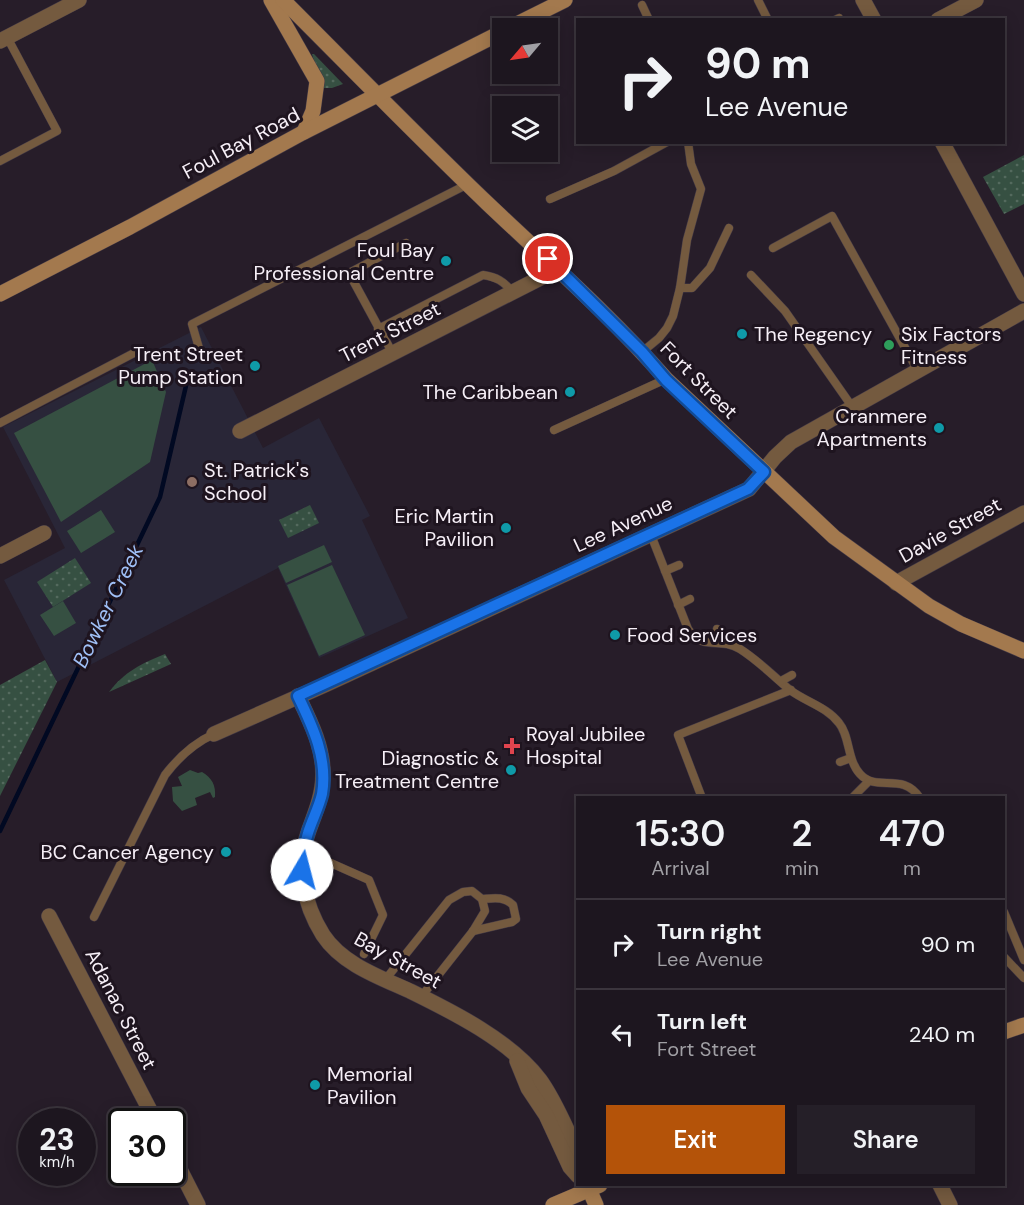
<!DOCTYPE html>
<html lang="en">
<head>
<meta charset="utf-8">
<style>
	body { margin:0; font-family:"DM Sans",sans-serif; background:#251f28; color:#f1f3f6; height:100vh; display:flex; flex-direction:column; font-size:22px; white-space:nowrap }
	* { box-sizing:border-box; margin:0 }
	p { font-size:20px; color:#a09fa4 }
	.icon { flex:none; width:33px; height:33px; fill:none; stroke:currentColor; stroke-width:2; stroke-linecap:round; stroke-linejoin:round }
	.map { position:relative; flex:1; overflow:hidden }
	.side { position:absolute; left:576px; top:796px; width:429px; height:390px; display:flex; flex-direction:column; background:#1d161f; border-radius:0px; box-shadow:0 3px 15px #0003,0 0 0 2px #3b353d }
	.side>* { flex:none }
	.top-card { position:absolute; left:576px; top:18px; width:429px; height:126px; border-radius:0px; box-shadow:0 3px 15px #0003,0 0 0 2px #3b353d; background:#1d161f; color:#f1f3f6; overflow:hidden }
	.needle { width:39px; rotate:241deg }
	.tools { position:absolute; left:492px; top:18px; display:grid; gap:12px }
	.tools a { display:grid; place-items:center; width:66px; height:66px; border-radius:0px; background:#1d161f; box-shadow:0 3px 15px #0003,0 0 0 2px #3b353d; font-size:30px }
	.speed { position:absolute; left:18px; top:1108px; display:flex; gap:12px; font-size:30px; font-weight:700; text-align:center }
	.speed>* { display:grid; place-content:center; width:78px; height:78px; border-radius:50%; background:#1d161f; box-shadow:0 3px 15px #0003,0 0 0 2px #3b353d; line-height:1 }
	.speed small { font-size:15px; font-weight:400 }
	.speed .limit { border:3px solid #111; border-radius:9px; background:#fff; color:#111 }
	.pin { position:absolute; display:grid; place-items:center; width:51px; height:51px; color:#fff; margin:-26px; border:3px solid #fff; border-radius:50%; box-shadow:0 2px 6px #0007 }
	.me { position:absolute; width:66px; margin:-33px; rotate:8deg; stroke-linejoin:round; filter:drop-shadow(0 0 4px #0008) }
	.turn { display:flex; align-items:center; gap:21px; height:126px; padding:0 30px; font-size:27px }
	.turn .icon { width:78px; height:78px; stroke-width:2.5 }
	.turn b { display:block; font-size:42px; line-height:51px }
	.eta { display:flex; justify-content:space-evenly; align-items:center; height:102px; text-align:center }
	.eta b { font-size:36px; font-weight:600; line-height:42px }
	.cta { display:flex; gap:12px; margin-top:auto; padding:12px 30px }
	.cta a { flex:1; height:69px; border-radius:0px; background:#b45309; color:#fff; font-size:24px; font-weight:600; line-height:69px; text-align:center }
	.cta a+a { background:#251f28; color:#f1f3f6 }
	ul { padding:0; list-style:none }
	li { display:flex; align-items:center; gap:18px; height:90px; padding:0 30px; border-top:2px solid #3b353d }
	li div { flex:1 }
	li b { display:block; font-size:22px }
	li em { font-style:normal }
	.map>svg:first-child { display:block }
	.education { fill:#292637 }
	.grass { fill:url(#grass-dots) }
	.garden { fill:#365042 }
	.lines { fill:none; stroke-linecap:round; stroke-linejoin:round }
	.stream { stroke:#010922; stroke-width:4.5 }
	.lane-casing { stroke:#443a46; stroke-width:9 }
	.street-casing { stroke:#443a46; stroke-width:16 }
	.secondary-casing { stroke:#443a46; stroke-width:16 }
	.lane { stroke:#745a3f; stroke-width:8 }
	.street { stroke:#745a3f; stroke-width:15 }
	.secondary { stroke:#a3794e; stroke-width:15 }
	.route-casing { stroke:#114b97; stroke-width:15 }
	.route { stroke:#1a73e8; stroke-width:10 }
	.culture-dot { fill:#0f9aa8; stroke:#1e141f; stroke-width:2 }
	.leisure-dot { fill:#2e9e5b; stroke:#1e141f; stroke-width:2 }
	.education-dot { fill:#8d6e63; stroke:#1e141f; stroke-width:2 }
	.health-dot { fill:#e0444e; stroke:#1e141f; stroke-width:2 }
	.labels { text-anchor:middle; stroke-width:6; stroke-linejoin:round; paint-order:stroke }
	.street-label { font-size:20px; fill:#f6eff7; stroke:#1e141f }
	.poi-label { font-size:20px; fill:#f6eff7; stroke:#1e141f; text-anchor:end }
	.water-label { font-size:21px; font-style:italic; fill:#a0c0f7; stroke:#1e141f }
</style>
</head>
<body>
<div class="map">
<svg width="1024" height="1205" viewBox="0 0 1024 1205">
	<defs>
		<pattern id="grass-dots" width="8" height="8" patternUnits="userSpaceOnUse" patternTransform="scale(1.5)"><rect width="8" height="8" fill="#365042"/><path d="M2 2h.1M6 6h.1" fill="none" stroke="#546a5e" stroke-width="1.8" stroke-linecap="round"/></pattern>
	</defs>
	<rect width="100%" height="100%" fill="#271d29"/>
	<!-- education -->
	<path class="education" d="M201 327 263 448 319 418 370 516 362 520 408 618 319 658 278 568 57 682 4 580 65 548 3 427Z"/>
	<!-- grass -->
	<g class="grass">
		<path d="M312 54H314L343 84 332 88H321Z"/>
		<path d="M1024 155V204L1004 214 983 177Z"/>
		<path d="M310 505 319 523 288 538 279 520Z"/>
		<path d="M75 558 91 583 53 607 37 582Z"/>
		<path d="M165 654 171 664 109 692C124 672 142 663 165 654Z"/>
		<path d="M45 660 57 682 0 796V685Z"/>
	</g>
	<!-- garden -->
	<g class="garden">
		<path d="M152 360 166 392 150 462 61 522 14 433Z"/>
		<path d="M101 510 115 532 81 553 67 531Z"/>
		<path d="M324 545 332 562 286 583 278 566Z"/>
		<path d="M332 565 365 635 319 656 287 585Z"/>
		<path d="M63 601 76 623 54 636 40 615Z"/>
		<path d="M190 770 198 773 202 772C212 778 216 785 215 797L213 798 210 792 195 798 197 805 182 811 173 801 172 787 182 786 178 777Z"/>
	</g>
	<g class="lines">
		<!-- stream -->
		<path class="stream" d="M0 831 160 497 189 373"/>
		<!-- lane casing -->
		<g class="lane-casing">
			<g id="lane">
				<path d="M758 0 768 20"/>
				<path d="M642 5 649 20"/>
				<path d="M835 20 839 18"/>
				<path d="M0 161 57 131 7 37"/>
				<path d="M550 199 614 171 667 142"/>
				<path d="M773 248 832 216 918 371"/>
				<path d="M751 275 785 311 853 408"/>
				<path d="M680 288H692L710 268 729 228"/>
				<path d="M378 329 483 275C496 277 504 281 512 292"/>
				<path d="M199 348 192 324 468 184"/>
				<path d="M642 352 659 338 667 328 673 316 680 288 687 240 701 189 691 164 688 142"/>
				<path d="M393 354 349 273 406 243"/>
				<path d="M0 423 134 353"/>
				<path d="M554 430 666 379"/>
				<path d="M651 535 688 629C703 652 719 636 740 649 759 661 773 676 790 690 806 702 827 707 839 723 850 736 847 760 860 774 877 793 902 771 920 798"/>
				<path d="M665 571 679 565"/>
				<path d="M678 605 690 599"/>
				<path d="M715 642 717 629"/>
				<path d="M781 681 792 675"/>
				<path d="M840 762 851 758"/>
				<path d="M854 796 869 781"/>
				<path d="M702 798 678 735 791 690"/>
				<path d="M324 860 369 880 383 915 364 954"/>
				<path d="M1004 912 1024 960"/>
				<path d="M94 917 165 775C178 758 194 743 214 734"/>
				<path d="M473 931 512 922 516 919 513 905C504 896 494 898 482 899"/>
				<path d="M1004 957 1024 978"/>
				<path d="M385 980 449 900 463 892 472 891 482 899 485 911 473 931 421 997"/>
			</g>
		</g>
		<!-- street casing -->
		<g class="street-casing">
			<g id="street">
				<path d="M863 0 874 20"/>
				<path d="M938 20 976 0"/>
				<path d="M0 41 79 0"/>
				<path d="M942 142 1024 294"/>
				<path d="M240 431 558 269"/>
				<path d="M0 556 44 533"/>
				<path d="M896 583 1024 513"/>
				<path d="M298 696C310 721 323 746 323 774 323 794 316 811 309 830 296 866 303 903 323 935 342 964 379 977 410 991 453 1012 511 1041 540 1080 556 1102 566 1129 578 1153"/>
				<path d="M214 734 327 684 749 489 775 457 791 442 1024 311"/>
				<path d="M49 916 156 1122"/>
				<path d="M517 1061 528 1088 546 1115 570 1167 578 1176"/>
				<path d="M172 1154 198 1205"/>
				<path d="M940 1185 950 1205"/>
			</g>
		</g>
		<!-- secondary casing -->
		<g class="secondary-casing">
			<g id="secondary">
				<path d="M271 0 317 81 313 111 304 132"/>
				<path d="M283 0C351 68 418 137 487 203 548 261 611 316 666 379L834 537 929 606 961 624 1024 651"/>
				<path d="M509 28 565 0"/>
				<path d="M0 294 130 227 304 132 502 32"/>
				<path d="M1004 1032 1024 1025"/>
				<path d="M589 1189 596 1205"/>
				<path d="M553 1205 600 1185"/>
			</g>
		</g>
		<!-- lane -->
		<use href="#lane" class="lane"/>
		<!-- street -->
		<use href="#street" class="street"/>
		<!-- secondary -->
		<use href="#secondary" class="secondary"/>
	</g>
	<g class="lines">
		<!-- route casing -->
		<g class="route-casing">
			<path id="route" d="M302 870C303 857 304 845 308 833 312 820 319 807 322 794 328 759 313 727 298 696L748 489 764 472 666 380 642 352 548 259"/>
		</g>
		<!-- route -->
		<use href="#route" class="route"/>
	</g>
	<!-- markers -->
	<g class="culture-dot">
		<circle cx="446" cy="261" r="6"/>
		<circle cx="742" cy="334" r="6"/>
		<circle cx="255" cy="366" r="6"/>
		<circle cx="570" cy="392" r="6"/>
		<circle cx="939" cy="428" r="6"/>
		<circle cx="506" cy="528" r="6"/>
		<circle cx="615" cy="635" r="6"/>
		<circle cx="511" cy="770" r="6"/>
		<circle cx="226" cy="852" r="6"/>
		<circle cx="315" cy="1085" r="6"/>
	</g>
	<circle class="leisure-dot" cx="889" cy="345" r="6"/>
	<circle class="education-dot" cx="192" cy="482" r="6"/>
	<path class="health-dot" d="M509 737h6v6h6v6h-6v6h-6v-6h-6v-6h6z"/>
	<g class="labels">
		<!-- street labels -->
		<g class="street-label">
			<text transform="translate(241 143) rotate(-28)" y="7">Foul Bay Road</text>
			<text transform="translate(390 332) rotate(-27)" y="7">Trent Street</text>
			<text transform="translate(699 380) rotate(45)" y="7">Fort Street</text>
			<text transform="translate(623 524) rotate(-25)" y="7">Lee Avenue</text>
			<text transform="translate(950 530) rotate(-29)" y="7">Davie Street</text>
			<text transform="translate(398 960) rotate(29)" y="7">Bay Street</text>
			<text transform="translate(121 1009) rotate(63)" y="7">Adanac Street</text>
		</g>
		<!-- poi labels -->
		<g class="poi-label">
			<text x="434" y="257">Foul Bay<tspan x="434" dy="23">Professional Centre</tspan></text>
			<text x="754" y="341" text-anchor="start">The Regency</text>
			<text x="901" y="341" text-anchor="start">Six Factors<tspan x="901" dy="23">Fitness</tspan></text>
			<text x="243" y="361">Trent Street<tspan x="243" dy="23">Pump Station</tspan></text>
			<text x="558" y="399">The Caribbean</text>
			<text x="927" y="423">Cranmere<tspan x="927" dy="23">Apartments</tspan></text>
			<text x="204" y="477" text-anchor="start">St. Patrick's<tspan x="204" dy="23">School</tspan></text>
			<text x="494" y="523">Eric Martin<tspan x="494" dy="23">Pavilion</tspan></text>
			<text x="627" y="642" text-anchor="start">Food Services</text>
			<text x="526" y="741" text-anchor="start">Royal Jubilee<tspan x="526" dy="23">Hospital</tspan></text>
			<text x="499" y="765">Diagnostic &amp;<tspan x="499" dy="23">Treatment Centre</tspan></text>
			<text x="214" y="859">BC Cancer Agency</text>
			<text x="327" y="1081" text-anchor="start">Memorial<tspan x="327" dy="23">Pavilion</tspan></text>
		</g>
		<!-- water labels -->
		<g class="water-label">
			<text transform="translate(108 606) rotate(-64)" y="7">Bowker Creek</text>
		</g>
	</g>
</svg>
<div class="tools">
<a><svg class="needle" viewBox="-14 -14 28 28"><path d="M0-13l5 13h-10z" fill="#e53935"/><path d="M0 13l5-13h-10z" fill="#a09fa4"/></svg></a>
<a><svg class="icon" aria-label="layers" viewBox="0 0 24 24"><path d="M12 4l9 5-9 5-9-5zM3 14l9 5 9-5"/></svg></a>
</div>
<div class="speed"><div>23<small>km/h</small></div><div class="limit">30</div></div>
<div class="pin" style="left:548px;top:259px;background:#d93025"><svg class="icon" aria-label="arrive" viewBox="0 0 24 24"><path d="M6 21V4h12l-3 4 3 4H6"/></svg></div>
<svg class="me" style="left:302px;top:870px" viewBox="-20 -20 40 40"><circle r="19" fill="#fff"/><path d="M0-13L10 11 0 6-10 11z" fill="#1a73e8"/></svg>
<div class="top-card">
<div class="turn"><svg class="icon" aria-label="right" viewBox="0 0 24 24"><path d="M7 20v-9h11M14 6l5 5-5 5"/></svg><div><b>90 m</b>Lee Avenue</div></div>
</div>
<section class="side">
<div class="eta">
<div><b>15:30</b><p>Arrival</p></div>
<div><b>2</b><p>min</p></div>
<div><b>470</b><p>m</p></div>
</div>
<ul>
<li><svg class="icon" aria-label="right" viewBox="0 0 24 24"><path d="M7 20v-9h11M14 6l5 5-5 5"/></svg><div><b>Turn right</b><p>Lee Avenue</p></div><em>90 m</em></li>
<li><svg class="icon" aria-label="left" viewBox="0 0 24 24"><path d="M17 20v-9H6M10 6l-5 5 5 5"/></svg><div><b>Turn left</b><p>Fort Street</p></div><em>240 m</em></li>
</ul>
<div class="cta"><a>Exit</a><a>Share</a></div>
</section>
</div>
</body>
</html>
